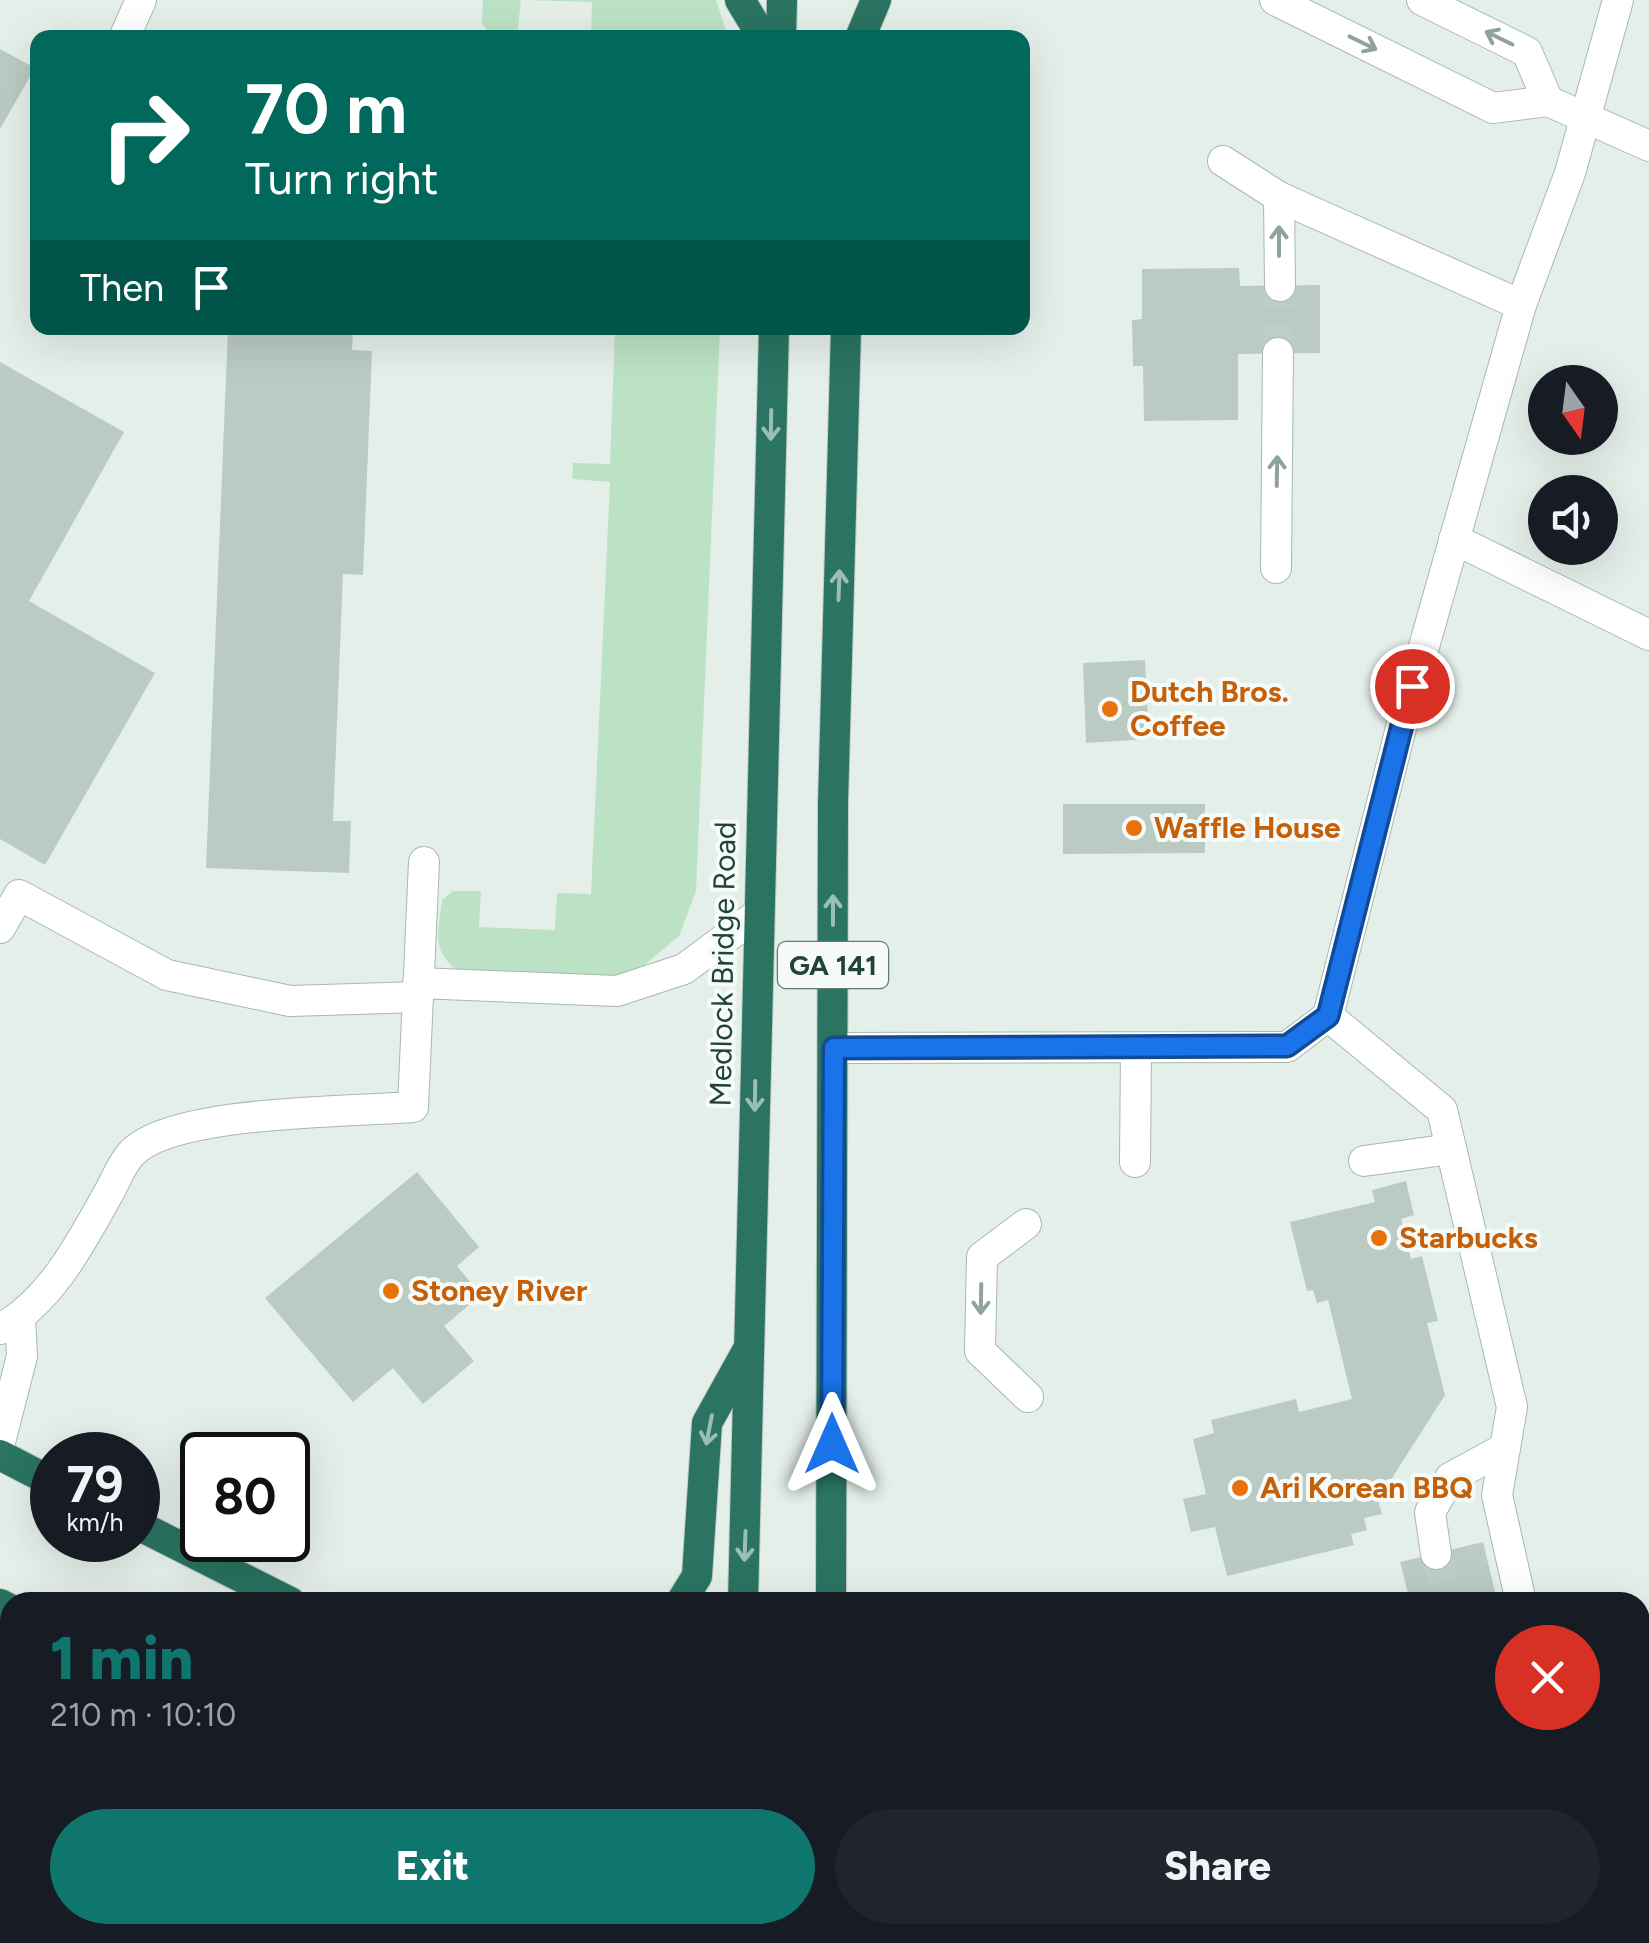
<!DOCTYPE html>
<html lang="en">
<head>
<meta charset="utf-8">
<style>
	body { margin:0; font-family:Figtree,sans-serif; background:#20242c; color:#f1f3f6; height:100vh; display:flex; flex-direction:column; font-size:38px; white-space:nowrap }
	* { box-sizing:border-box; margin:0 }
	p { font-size:32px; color:#9ea1a6 }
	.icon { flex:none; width:55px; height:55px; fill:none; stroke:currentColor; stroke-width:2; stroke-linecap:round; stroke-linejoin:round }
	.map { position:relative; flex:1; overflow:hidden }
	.side { position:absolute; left:0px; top:1592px; width:1650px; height:352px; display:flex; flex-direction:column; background:#171b24; border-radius:30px 30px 0 0; box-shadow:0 10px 40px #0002 }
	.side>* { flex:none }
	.hud { position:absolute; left:30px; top:30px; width:1000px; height:305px; border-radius:20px; box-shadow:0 10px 40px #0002; background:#00695c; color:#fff; overflow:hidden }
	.needle { width:65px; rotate:166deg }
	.controls { position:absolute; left:1528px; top:365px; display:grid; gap:20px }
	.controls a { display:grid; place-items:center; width:90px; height:90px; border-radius:50%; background:#171b24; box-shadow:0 10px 40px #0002; font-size:50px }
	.speed { position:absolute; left:30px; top:1432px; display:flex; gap:20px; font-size:50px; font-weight:700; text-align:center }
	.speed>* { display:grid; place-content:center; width:130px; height:130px; border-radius:50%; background:#171b24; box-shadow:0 10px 40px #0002; line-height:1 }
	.speed small { font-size:25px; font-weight:400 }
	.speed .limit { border:5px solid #111; border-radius:15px; background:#fff; color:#111 }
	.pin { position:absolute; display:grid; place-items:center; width:85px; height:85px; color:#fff; margin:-42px; border:5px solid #fff; border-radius:50%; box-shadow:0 2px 10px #0007 }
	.me { position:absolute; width:110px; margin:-55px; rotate:0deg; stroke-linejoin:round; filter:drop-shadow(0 0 8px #0008) }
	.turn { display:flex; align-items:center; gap:35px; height:210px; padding:0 50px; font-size:45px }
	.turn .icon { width:130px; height:130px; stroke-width:2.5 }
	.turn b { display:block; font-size:70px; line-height:85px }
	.then { display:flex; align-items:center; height:95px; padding:0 50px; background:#0003; gap:20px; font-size:38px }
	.round { display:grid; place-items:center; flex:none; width:105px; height:105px; border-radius:52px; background:#20242c }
	.head { display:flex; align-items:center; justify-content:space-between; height:170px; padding:0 50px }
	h1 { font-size:60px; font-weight:800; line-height:75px; color:#0f766e }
	.primary-button { display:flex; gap:20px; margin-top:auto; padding:20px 50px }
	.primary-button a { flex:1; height:115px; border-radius:60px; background:#0f766e; color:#fff; font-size:40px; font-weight:800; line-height:115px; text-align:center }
	.primary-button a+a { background:#20242c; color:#f1f3f6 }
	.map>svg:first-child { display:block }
	.green { fill:#bce2c5 }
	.building { fill:#bacbc3 }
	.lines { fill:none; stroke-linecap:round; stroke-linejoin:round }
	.minor-tunnel { stroke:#becdc7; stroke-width:30; stroke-dasharray:30 15; stroke-linecap:butt }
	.minor-casing { stroke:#a6b8b1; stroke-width:32 }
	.highway-casing { stroke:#c1cbc8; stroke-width:32 }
	.minor { stroke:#fff; stroke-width:30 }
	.highway { stroke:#2a7461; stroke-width:30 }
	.oneway { stroke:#90a29c }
	.oneway2 { stroke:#9abeb5 }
	.route-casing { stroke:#114b97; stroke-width:25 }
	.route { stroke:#1a73e8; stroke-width:18 }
	.food-dot { fill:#e8710a; stroke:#f6fbf9; stroke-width:4 }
	.labels { text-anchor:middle; stroke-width:8; stroke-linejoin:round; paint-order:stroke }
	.shield { fill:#f6fbf9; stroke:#617b73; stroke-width:2.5 }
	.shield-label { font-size:28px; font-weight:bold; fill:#214439 }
	.food-label { font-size:30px; font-weight:bold; fill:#c56008; stroke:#f6fbf9; text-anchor:start }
	.street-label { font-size:30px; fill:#214439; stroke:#f6fbf9 }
</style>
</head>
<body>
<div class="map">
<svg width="1649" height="1943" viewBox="0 0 1649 1943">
	<rect width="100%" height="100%" fill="#e5efea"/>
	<!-- green -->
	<g class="green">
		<path d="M483 0H716L728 37H591L592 2 521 0 517 37 490 35 482 23Z"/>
		<path d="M615 328H720L696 891 679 936 642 967 613 979 463 975C430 951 438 937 442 900L453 891H481L479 927 555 930 557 893 591 894 610 482 572 479 573 463 610 464Z"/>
		<path d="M0 1656 10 1661V1778L0 1773Z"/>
		<path d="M237 1935H554L570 1943H239Z"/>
		<path d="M1312 1935H1475L1477 1943H1324Z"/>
	</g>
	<!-- building -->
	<g class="building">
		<path d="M241 31 315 34V38H240Z"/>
		<path d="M0 49 35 68 0 129Z"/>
		<path d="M1239 268 1240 286 1320 285V353L1238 354V420L1144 421 1143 366H1133L1132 320 1142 319V269Z"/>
		<path d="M228 328H353L352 350 372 351 363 575 343 574 333 821H351L349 873 206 868Z"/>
		<path d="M0 362 124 432 29 601 155 673 45 865 0 839Z"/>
		<path d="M1145 660 1149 739 1086 743 1083 663Z"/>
		<path d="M1063 804H1205V853L1063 854Z"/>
		<path d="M417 1172 479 1247 457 1266 481 1295 444 1326 474 1361 423 1404 393 1368 353 1402 265 1298Z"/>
		<path d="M1406 1181 1414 1215 1401 1219 1411 1259 1422 1256 1438 1321 1427 1323 1445 1395 1378 1500 1382 1514 1364 1518 1367 1530 1351 1534 1354 1545 1227 1576 1215 1527 1191 1532 1183 1499 1206 1494 1193 1439 1214 1433 1211 1420 1296 1399 1299 1412 1352 1399 1328 1300 1317 1303 1313 1290 1307 1291 1290 1222 1375 1202 1372 1190Z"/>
		<path d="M1483 1542 1496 1596 1467 1602H1410L1400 1562Z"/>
		<path d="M1486 1935H1598L1614 1943H1488Z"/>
	</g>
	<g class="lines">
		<!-- minor-tunnel -->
		<g class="minor-tunnel">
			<path d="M1278 353 1280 286"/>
			<path d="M1436 1554 1448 1602"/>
		</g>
		<!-- minor casing -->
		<g class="minor-casing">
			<g id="minor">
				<path d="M1275 0 1493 108 1548 101 1649 146"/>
				<path d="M1422 0 1527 52 1548 101"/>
				<path d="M124 38 141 0"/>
				<path d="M1223 161 1279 197 1521 305"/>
				<path d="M1279 197 1280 286"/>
				<path d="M1454 539 1649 635"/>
				<path d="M1276 568 1278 353"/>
				<path d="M0 928 19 895 167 975 290 1001 418 997"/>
				<path d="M418 983 617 991 684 969 758 914"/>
				<path d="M1328 1016 1442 1110 1512 1407 1497 1495 1521 1602"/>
				<path d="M833 1048 1287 1047 1328 1016 1402 724 1521 305 1570 173 1618 0"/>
				<path d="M1364 1161 1451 1149"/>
				<path d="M1135 1162 1136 1048"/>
				<path d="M1026 1224 982 1257 980 1351 1028 1397"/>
				<path d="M0 1329C50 1302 81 1243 108 1194 115 1182 121 1165 131 1154 170 1110 351 1112 413 1107L424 862"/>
				<path d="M0 1442 22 1356 20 1319"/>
				<path d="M1436 1554 1430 1512 1450 1478 1505 1448"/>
				<path d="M1640 1870 1649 1880"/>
				<path d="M1292 1935 1296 1943"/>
				<path d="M205 1943 206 1935"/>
			</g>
		</g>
		<!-- highway casing -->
		<g class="highway-casing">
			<g id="highway">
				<path d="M740 0 763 38"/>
				<path d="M781 38 782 0"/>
				<path d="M860 38 876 0"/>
				<path d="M0 1455 52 1482"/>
				<path d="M138 1525 290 1602"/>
				<path d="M681 1602 697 1576 707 1423 747 1351"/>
				<path d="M743 1602 774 328"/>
				<path d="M831 1602 833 804 846 328"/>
				<path d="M0 1604 10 1609"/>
				<path d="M664 1935 680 1943"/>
				<path d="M958 1935 974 1943"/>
				<path d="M732 1943 733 1935"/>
				<path d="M828 1943V1935"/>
			</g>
		</g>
		<!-- minor -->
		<use href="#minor" class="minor"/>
		<!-- highway -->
		<use href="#highway" class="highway"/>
	</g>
	<!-- one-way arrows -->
	<defs><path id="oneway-shaft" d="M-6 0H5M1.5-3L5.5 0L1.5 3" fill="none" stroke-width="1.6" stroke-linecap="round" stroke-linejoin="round" transform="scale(2.5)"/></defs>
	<g class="oneway">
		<use href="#oneway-shaft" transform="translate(1499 38) rotate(-154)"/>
		<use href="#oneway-shaft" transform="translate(1363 43) rotate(26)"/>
		<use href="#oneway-shaft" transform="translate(1279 241) rotate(-90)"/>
		<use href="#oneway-shaft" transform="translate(1277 471) rotate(-89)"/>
		<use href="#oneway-shaft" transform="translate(981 1299) rotate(91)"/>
	</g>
	<g class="oneway2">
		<use href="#oneway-shaft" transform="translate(771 425) rotate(91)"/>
		<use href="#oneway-shaft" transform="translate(839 585) rotate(-88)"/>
		<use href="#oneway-shaft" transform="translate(833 910) rotate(-90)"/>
		<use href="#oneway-shaft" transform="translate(755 1096) rotate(91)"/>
		<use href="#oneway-shaft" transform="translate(709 1430) rotate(101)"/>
		<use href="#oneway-shaft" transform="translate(745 1546) rotate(92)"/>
	</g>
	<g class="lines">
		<!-- route casing -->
		<g class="route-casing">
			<path id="route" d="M832 1444 834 1048 1287 1046 1328 1016 1412 686"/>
		</g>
		<!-- route -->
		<use href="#route" class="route"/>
	</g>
	<!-- markers -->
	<g class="food-dot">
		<circle cx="1110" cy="709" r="10"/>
		<circle cx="1134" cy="828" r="10"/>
		<circle cx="1379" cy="1238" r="10"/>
		<circle cx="391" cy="1291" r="10"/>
		<circle cx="1240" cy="1488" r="10"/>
	</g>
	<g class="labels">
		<!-- shield labels -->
		<rect class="shield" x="778" y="942" width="110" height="46" rx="8"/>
		<g class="shield-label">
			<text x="833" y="975">GA 141</text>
		</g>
		<!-- food labels -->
		<g class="food-label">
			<text x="1130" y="702">Dutch Bros.<tspan x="1130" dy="34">Coffee</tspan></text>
			<text x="1154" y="838">Waffle House</text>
			<text x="1399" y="1248">Starbucks</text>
			<text x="411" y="1301">Stoney River</text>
			<text x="1260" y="1498">Ari Korean BBQ</text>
		</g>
		<!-- street labels -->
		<g class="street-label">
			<text transform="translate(723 964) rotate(-89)" y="10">Medlock Bridge Road</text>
		</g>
	</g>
</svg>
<div class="controls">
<a><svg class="needle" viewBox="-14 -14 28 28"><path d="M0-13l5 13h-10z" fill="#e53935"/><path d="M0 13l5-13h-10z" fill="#9ea1a6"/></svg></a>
<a><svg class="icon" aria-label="sound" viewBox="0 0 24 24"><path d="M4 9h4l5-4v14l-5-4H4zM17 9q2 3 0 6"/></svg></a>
</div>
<div class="speed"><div>79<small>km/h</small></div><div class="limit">80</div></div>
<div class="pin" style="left:1412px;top:686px;background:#d93025"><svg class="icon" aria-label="arrive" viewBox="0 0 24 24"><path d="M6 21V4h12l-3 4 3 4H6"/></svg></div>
<svg class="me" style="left:832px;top:1444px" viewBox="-20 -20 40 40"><path d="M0-17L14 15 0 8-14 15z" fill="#1a73e8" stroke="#fff" stroke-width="4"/></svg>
<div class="hud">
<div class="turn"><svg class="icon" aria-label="right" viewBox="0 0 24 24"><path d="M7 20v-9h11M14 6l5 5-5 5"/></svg><div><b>70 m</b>Turn right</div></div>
<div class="then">Then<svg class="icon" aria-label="arrive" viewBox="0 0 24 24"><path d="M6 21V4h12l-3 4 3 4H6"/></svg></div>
</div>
<section class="side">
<div class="head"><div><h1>1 min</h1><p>210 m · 10:10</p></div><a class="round" style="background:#d93025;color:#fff"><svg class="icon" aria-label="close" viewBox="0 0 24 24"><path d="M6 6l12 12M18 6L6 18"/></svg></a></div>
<div class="primary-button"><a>Exit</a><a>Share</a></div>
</section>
</div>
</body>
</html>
